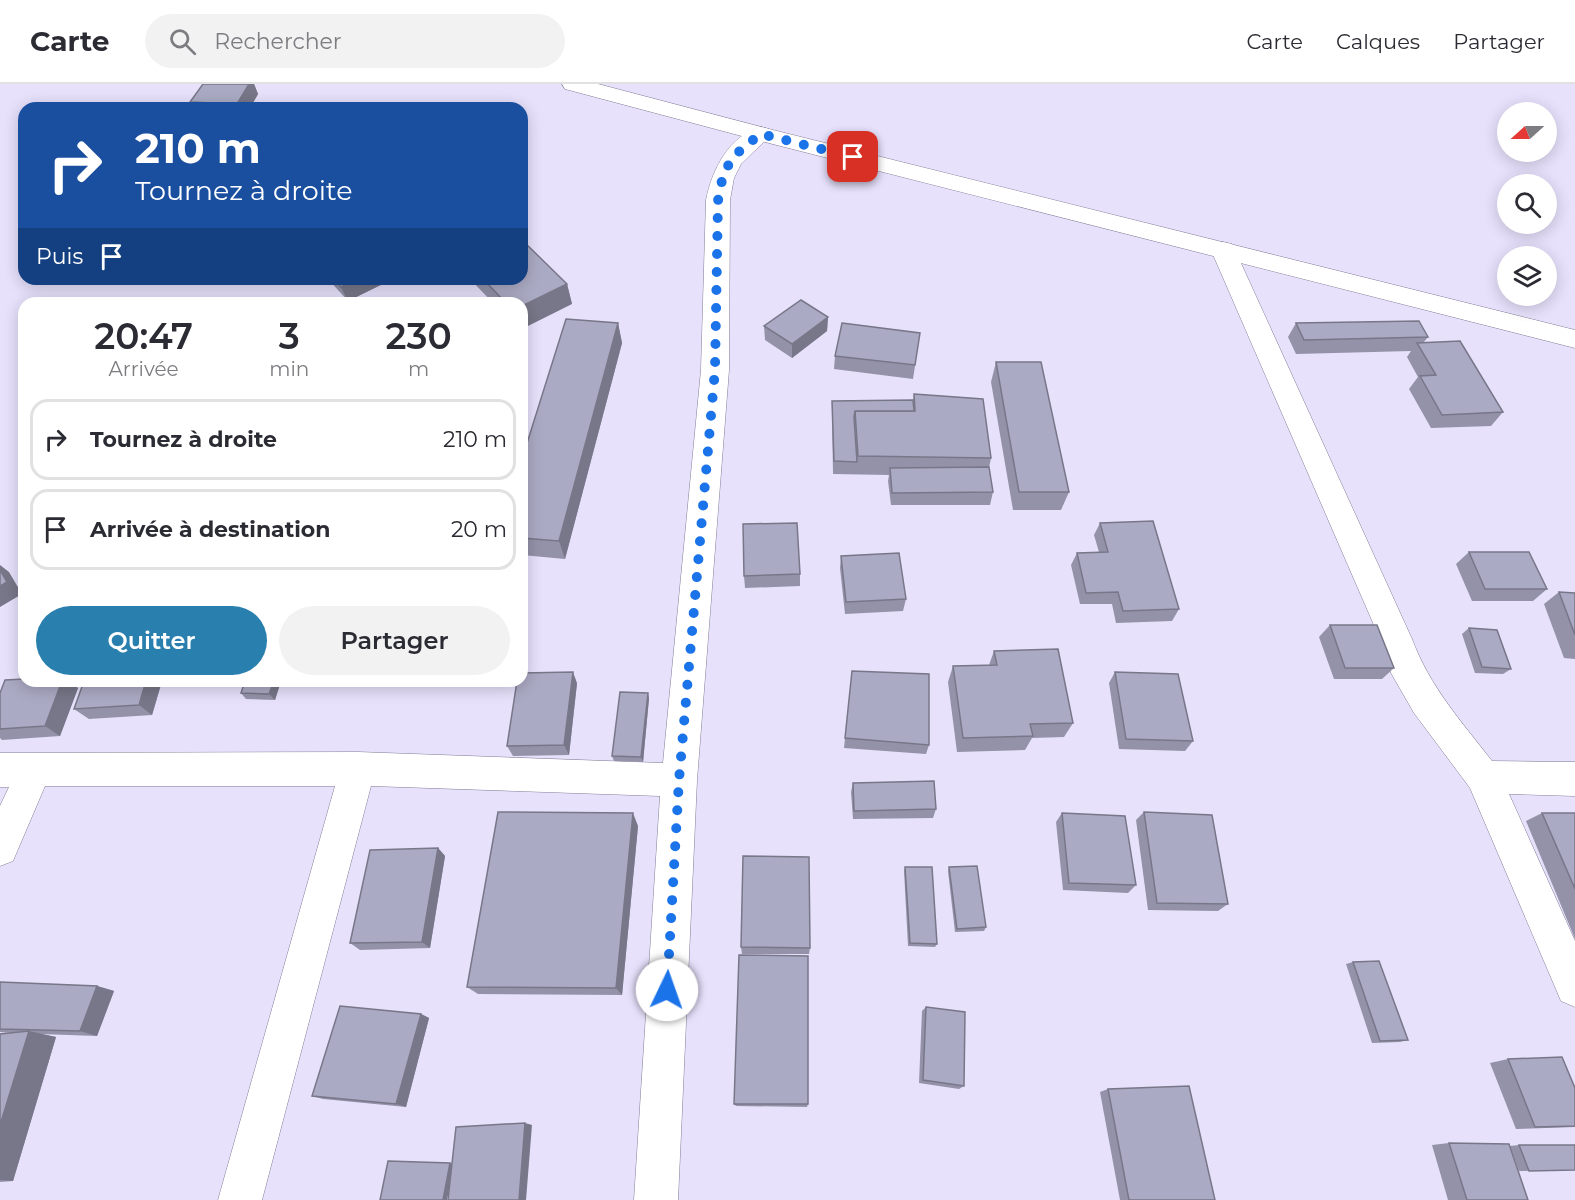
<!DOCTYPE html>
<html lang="fr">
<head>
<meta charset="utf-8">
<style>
	body { margin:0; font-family:Montserrat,sans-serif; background:#f2f2f3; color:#2b2b33; height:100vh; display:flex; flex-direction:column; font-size:22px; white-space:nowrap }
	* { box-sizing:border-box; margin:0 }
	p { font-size:20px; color:#7c7c81 }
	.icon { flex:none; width:33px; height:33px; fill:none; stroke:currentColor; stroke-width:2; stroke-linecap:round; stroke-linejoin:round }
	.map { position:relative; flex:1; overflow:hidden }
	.drawer { position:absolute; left:18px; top:213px; width:510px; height:390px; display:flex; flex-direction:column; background:#fff; border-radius:18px; box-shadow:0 3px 15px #0003 }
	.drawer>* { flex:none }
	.guide { position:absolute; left:18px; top:18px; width:510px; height:183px; border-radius:18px; box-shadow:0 3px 15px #0003; background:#1a4fa0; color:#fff; overflow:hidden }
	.needle { width:39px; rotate:249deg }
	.controls { position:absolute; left:1497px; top:18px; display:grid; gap:12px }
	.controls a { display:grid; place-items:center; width:60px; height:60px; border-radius:50%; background:#fff; box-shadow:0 3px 15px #0003; font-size:30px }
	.pin { position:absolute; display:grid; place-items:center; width:51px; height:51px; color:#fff; margin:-26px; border-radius:12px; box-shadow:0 3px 9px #0006 }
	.me { position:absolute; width:66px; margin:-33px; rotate:3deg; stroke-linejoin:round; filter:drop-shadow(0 0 4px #0008) }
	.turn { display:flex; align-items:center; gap:21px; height:126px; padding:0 18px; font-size:27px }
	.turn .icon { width:78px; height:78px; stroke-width:2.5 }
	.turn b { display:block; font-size:42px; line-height:51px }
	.then { display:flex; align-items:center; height:57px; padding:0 18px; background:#0003; gap:12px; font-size:22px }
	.eta { display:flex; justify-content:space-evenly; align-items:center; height:102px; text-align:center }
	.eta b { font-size:36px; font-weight:600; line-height:42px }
	.action { display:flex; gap:12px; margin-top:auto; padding:12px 18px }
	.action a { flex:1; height:69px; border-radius:36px; background:#297fae; color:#fff; font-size:24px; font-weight:600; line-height:69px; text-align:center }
	.action a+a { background:#f2f2f3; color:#2b2b33 }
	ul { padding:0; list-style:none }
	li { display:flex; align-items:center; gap:18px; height:81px; margin:0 12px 9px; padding:0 6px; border:3px solid #e1e1e2; border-radius:18px }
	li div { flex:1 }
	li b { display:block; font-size:22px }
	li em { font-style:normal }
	header { display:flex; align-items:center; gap:36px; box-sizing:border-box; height:84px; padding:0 30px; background:#fff; border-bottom:2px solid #e1e1e2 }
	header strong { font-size:28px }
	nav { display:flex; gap:33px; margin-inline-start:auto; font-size:21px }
	.search { width:420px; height:54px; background:#f2f2f3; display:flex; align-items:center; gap:15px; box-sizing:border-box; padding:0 21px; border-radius:33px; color:#7c7c81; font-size:22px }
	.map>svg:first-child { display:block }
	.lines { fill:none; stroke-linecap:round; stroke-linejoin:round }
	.minor-casing { stroke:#837d95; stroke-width:1 }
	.secondary-casing { stroke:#837d95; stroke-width:1 }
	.minor { fill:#fff; fill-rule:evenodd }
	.secondary { fill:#fff; fill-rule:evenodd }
	.wall { fill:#9392a9 }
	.shaded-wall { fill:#787789 }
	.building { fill:#abaac4; stroke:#787789; stroke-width:1.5 }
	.route { stroke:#1a73e8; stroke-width:10; stroke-dasharray:0 18 }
</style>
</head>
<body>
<header>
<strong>Carte</strong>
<div class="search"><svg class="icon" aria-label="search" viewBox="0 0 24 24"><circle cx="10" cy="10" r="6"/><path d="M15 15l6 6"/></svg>Rechercher</div>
<nav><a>Carte</a><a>Calques</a><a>Partager</a></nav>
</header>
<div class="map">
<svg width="1575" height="1116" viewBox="0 0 1575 1116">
	<rect width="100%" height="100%" fill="#e7e1fc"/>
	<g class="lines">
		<!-- minor casing -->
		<g class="minor-casing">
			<g id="minor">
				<path d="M761 43 769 45 772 50 741 80 734 94 730 116 729 286 697 696 678 1116H634L660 712 371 702 262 1116H218L335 702H45L13 777 0 782V722L9 703H0V669L358 668 663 679 701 286 706 116C712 86 729 51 761 43Z"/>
				<path d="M1223 158 1232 160 1235 166 1412 555C1430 603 1461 637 1492 677L1575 678V712L1509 710 1575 857V923L1561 917 1470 704 1414 629 1391 589 1380 555 1211 166 1214 160Z"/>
			</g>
		</g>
		<!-- secondary casing -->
		<g class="secondary-casing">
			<path id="secondary" d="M562 0H598L769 45 1575 246V264L753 55 565 5Z"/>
		</g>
		<!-- minor -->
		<use href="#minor" class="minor"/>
		<!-- secondary -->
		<use href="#secondary" class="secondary"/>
	</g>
	<!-- wall -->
	<g class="wall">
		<path d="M249 0H254L258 10 250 24H193L190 18Z"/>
		<path d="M328 195H393L348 217Z"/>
		<path d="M470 195H522L567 200 572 220 493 219Z"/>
		<path d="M828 233 827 247 792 274 765 256 764 242Z"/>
		<path d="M618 239 622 259 565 475 522 471V375Z"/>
		<path d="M1296 239 1428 253 1423 259 1503 328 1491 342 1431 344 1409 305 1418 293 1407 273 1411 267 1296 270 1288 253Z"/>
		<path d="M920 249 913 295 834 285 835 272Z"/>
		<path d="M996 278 1069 408 1061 426H1013L991 298Z"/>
		<path d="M914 310 991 374 989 384 993 408 990 421H891L888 397 889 391 833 390 832 330V317L913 316Z"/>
		<path d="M1100 439 1179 525 1172 537 1116 539 1112 520H1080L1071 481 1077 469 1099 468 1094 451Z"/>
		<path d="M1469 468 1547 505 1533 517H1472L1456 480Z"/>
		<path d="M841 472 906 515 903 527 845 530 840 484Z"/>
		<path d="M800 490V502L745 504 744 492Z"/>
		<path d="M1559 508 1575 509V575L1564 574 1544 520Z"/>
		<path d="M1330 541 1394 584 1382 595H1334L1319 553Z"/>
		<path d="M1469 544 1511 585 1503 590 1475 589 1462 550Z"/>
		<path d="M994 567 1073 639 1064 653 1032 654 1025 666 957 668 948 598 953 582 989 581Z"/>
		<path d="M852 587 929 661 926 670 844 664Z"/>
		<path d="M1115 588 1193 657 1185 667 1119 665 1109 599Z"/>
		<path d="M24 597H68L78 604 60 652 2 656 0 654V609Z"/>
		<path d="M84 597H162L152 631 89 635 74 625Z"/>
		<path d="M245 597H281L275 616 246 615 241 609Z"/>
		<path d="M577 599 569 671 513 672 507 662Z"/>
		<path d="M649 614 643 678 614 677 612 672Z"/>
		<path d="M853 699 936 725 933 734 853 735 851 708Z"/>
		<path d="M1144 728 1228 820 1218 827 1148 826 1136 736Z"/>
		<path d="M1062 729 1136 801 1128 809 1063 806 1056 738Z"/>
		<path d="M1542 729H1575V855L1526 737Z"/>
		<path d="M638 742 622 911 478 910 467 903Z"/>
		<path d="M438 764 445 772 430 864 360 866 350 859Z"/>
		<path d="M905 783 937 860 935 863 908 862 904 787Z"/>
		<path d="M949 783 986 843 984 847 955 848 948 787Z"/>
		<path d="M741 863 810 864 809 870H742Z"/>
		<path d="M1353 878 1408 956 1400 958 1372 959 1346 880Z"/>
		<path d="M0 898 97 902 114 907 97 952 40 950 56 953 13 1097 0 1098V950L10 949 0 948Z"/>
		<path d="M926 923 964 1002 959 1005 919 999 922 927Z"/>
		<path d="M421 930 429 934 406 1023 323 1015 312 1012Z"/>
		<path d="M1508 975 1575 1004V1043L1516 1045 1490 979Z"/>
		<path d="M1108 1005 1215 1116H1120L1100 1008Z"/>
		<path d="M734 1020H808L807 1023 736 1022Z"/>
		<path d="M1449 1059 1528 1116H1448L1432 1061Z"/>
		<path d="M1519 1061 1575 1086 1519 1087 1510 1062Z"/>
	</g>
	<!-- shaded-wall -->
	<g class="shaded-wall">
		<path d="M249 0H254L258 10 250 24H239L237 20Z"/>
		<path d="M357 195H393L348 217 341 203Z"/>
		<path d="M567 200 572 220 522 245V222Z"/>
		<path d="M828 233 827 247 792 274V260Z"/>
		<path d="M618 239 622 259 565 475 559 457Z"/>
		<path d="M0 481 9 488 22 510 0 523Z"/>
		<path d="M573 588 577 599 569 671 564 661Z"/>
		<path d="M62 597H68L78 604 60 652 45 642Z"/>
		<path d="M146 597H162L152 631 139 621Z"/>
		<path d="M274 597H281L275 616 269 610Z"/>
		<path d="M648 609 649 614 643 678 641 673Z"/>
		<path d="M633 729 638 742 622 911 616 904Z"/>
		<path d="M438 764 445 772 430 864 422 858Z"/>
		<path d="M97 902 114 907 97 952 80 947Z"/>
		<path d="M421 930 429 934 406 1023 396 1020Z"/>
		<path d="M29 947 56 953 13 1097 0 1096V1041Z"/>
		<path d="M525 1039 532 1041 526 1116H519Z"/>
		<path d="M450 1079 454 1080 447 1116H443Z"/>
	</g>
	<!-- building -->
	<g class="building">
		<path d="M203 0H249L237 20 190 18Z"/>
		<path d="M522 156 567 200 522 222V219H506L483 195H522Z"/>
		<path d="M334 195H357L341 203Z"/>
		<path d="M801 216 828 233 792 260 764 242Z"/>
		<path d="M566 235 618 239 559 457 522 454V375Z"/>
		<path d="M1419 237 1428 253 1304 256 1296 239Z"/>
		<path d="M842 239 920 249 915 281 835 272Z"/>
		<path d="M1460 257 1503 328 1442 331 1420 292 1436 291 1417 259Z"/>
		<path d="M996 278H1041L1069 408H1019Z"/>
		<path d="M914 310 983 315 991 374 858 372 855 327H915Z"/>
		<path d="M913 316 914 327H855L854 333 857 378 834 377 832 317Z"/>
		<path d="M989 383 993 408 892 409 890 384Z"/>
		<path d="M1153 437 1179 525 1123 527 1118 508 1086 509 1077 469 1108 468 1100 439Z"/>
		<path d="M797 439 800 490 744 492 743 440Z"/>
		<path d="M1469 468H1529L1547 505H1485Z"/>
		<path d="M899 469 906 515 846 518 841 472Z"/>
		<path d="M0 486 7 498 0 502Z"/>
		<path d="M1559 508 1575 509V551Z"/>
		<path d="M1330 541H1377L1394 584H1345Z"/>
		<path d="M1469 544 1497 546 1511 585 1482 583Z"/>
		<path d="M1058 565 1073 639 1030 640 1033 652 963 654 953 582 997 581 994 567Z"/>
		<path d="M852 587 929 590V661L845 654Z"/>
		<path d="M573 588 564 661 507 662 517 597H522V589Z"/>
		<path d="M1115 588 1178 590 1193 657 1126 655Z"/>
		<path d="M24 595V597H62L45 642 0 645V609L5 596Z"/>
		<path d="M84 597H146L139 621 74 625Z"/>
		<path d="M245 597H274L269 610 241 609Z"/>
		<path d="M620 608 648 609 641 673 612 672Z"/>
		<path d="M934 697 936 725 854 727 853 699Z"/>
		<path d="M498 728 633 729 616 904 467 903Z"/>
		<path d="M1144 728 1212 731 1228 820 1157 819Z"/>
		<path d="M1062 729 1125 732 1136 801 1069 799Z"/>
		<path d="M1542 729H1575V805Z"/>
		<path d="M438 764 422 858 350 859 370 766Z"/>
		<path d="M743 772 809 773 810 864 741 863Z"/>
		<path d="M977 782 986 843 957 845 949 783Z"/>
		<path d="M905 783H932L937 860 910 859Z"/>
		<path d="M739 871 808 872V1020H734Z"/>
		<path d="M1379 877 1408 956 1380 957 1353 878Z"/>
		<path d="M0 898 97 902 80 947 0 945Z"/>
		<path d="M340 922 421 930 396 1020 312 1012Z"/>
		<path d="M926 923 965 928 964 1002 923 996Z"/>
		<path d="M29 947 0 1041V950Z"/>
		<path d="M1562 973 1575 1004V1042L1535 1043 1508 975Z"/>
		<path d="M1189 1002 1215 1116H1129L1108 1005Z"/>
		<path d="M525 1039 519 1116H448L456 1043Z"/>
		<path d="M1449 1059 1509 1060 1528 1116H1467Z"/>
		<path d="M1519 1061H1575V1086L1529 1087Z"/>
		<path d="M388 1077 450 1079 443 1116H380Z"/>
	</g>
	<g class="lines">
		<!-- route -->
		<path class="route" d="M667 906 679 696 715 286 718 117C723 81 732 71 761 50L853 73"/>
	</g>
</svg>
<div class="controls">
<a><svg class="needle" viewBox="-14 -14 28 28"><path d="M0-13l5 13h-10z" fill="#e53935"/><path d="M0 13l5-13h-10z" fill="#7c7c81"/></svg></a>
<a><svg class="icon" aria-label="search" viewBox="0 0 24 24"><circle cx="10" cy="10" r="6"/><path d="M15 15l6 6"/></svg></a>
<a><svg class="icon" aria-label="layers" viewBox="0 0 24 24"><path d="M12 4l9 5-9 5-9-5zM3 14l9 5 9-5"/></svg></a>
</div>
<div class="pin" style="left:853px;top:73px;background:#d93025"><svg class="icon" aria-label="arrive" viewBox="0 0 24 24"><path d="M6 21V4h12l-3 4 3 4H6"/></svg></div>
<svg class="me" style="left:667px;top:906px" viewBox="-20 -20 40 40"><circle r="19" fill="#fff"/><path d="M0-13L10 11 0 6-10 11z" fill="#1a73e8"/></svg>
<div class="guide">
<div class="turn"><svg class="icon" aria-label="right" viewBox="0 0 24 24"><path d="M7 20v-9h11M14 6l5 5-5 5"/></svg><div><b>210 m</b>Tournez à droite</div></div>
<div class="then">Puis<svg class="icon" aria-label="arrive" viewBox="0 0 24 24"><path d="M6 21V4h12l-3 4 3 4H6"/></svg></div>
</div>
<section class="drawer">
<div class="eta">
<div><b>20:47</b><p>Arrivée</p></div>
<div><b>3</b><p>min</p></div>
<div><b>230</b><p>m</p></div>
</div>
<ul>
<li><svg class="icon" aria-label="right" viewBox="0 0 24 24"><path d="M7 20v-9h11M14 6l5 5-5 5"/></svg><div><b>Tournez à droite</b></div><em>210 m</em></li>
<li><svg class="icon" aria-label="arrive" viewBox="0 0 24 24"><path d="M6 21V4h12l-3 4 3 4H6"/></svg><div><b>Arrivée à destination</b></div><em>20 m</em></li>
</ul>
<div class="action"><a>Quitter</a><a>Partager</a></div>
</section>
</div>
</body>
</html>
